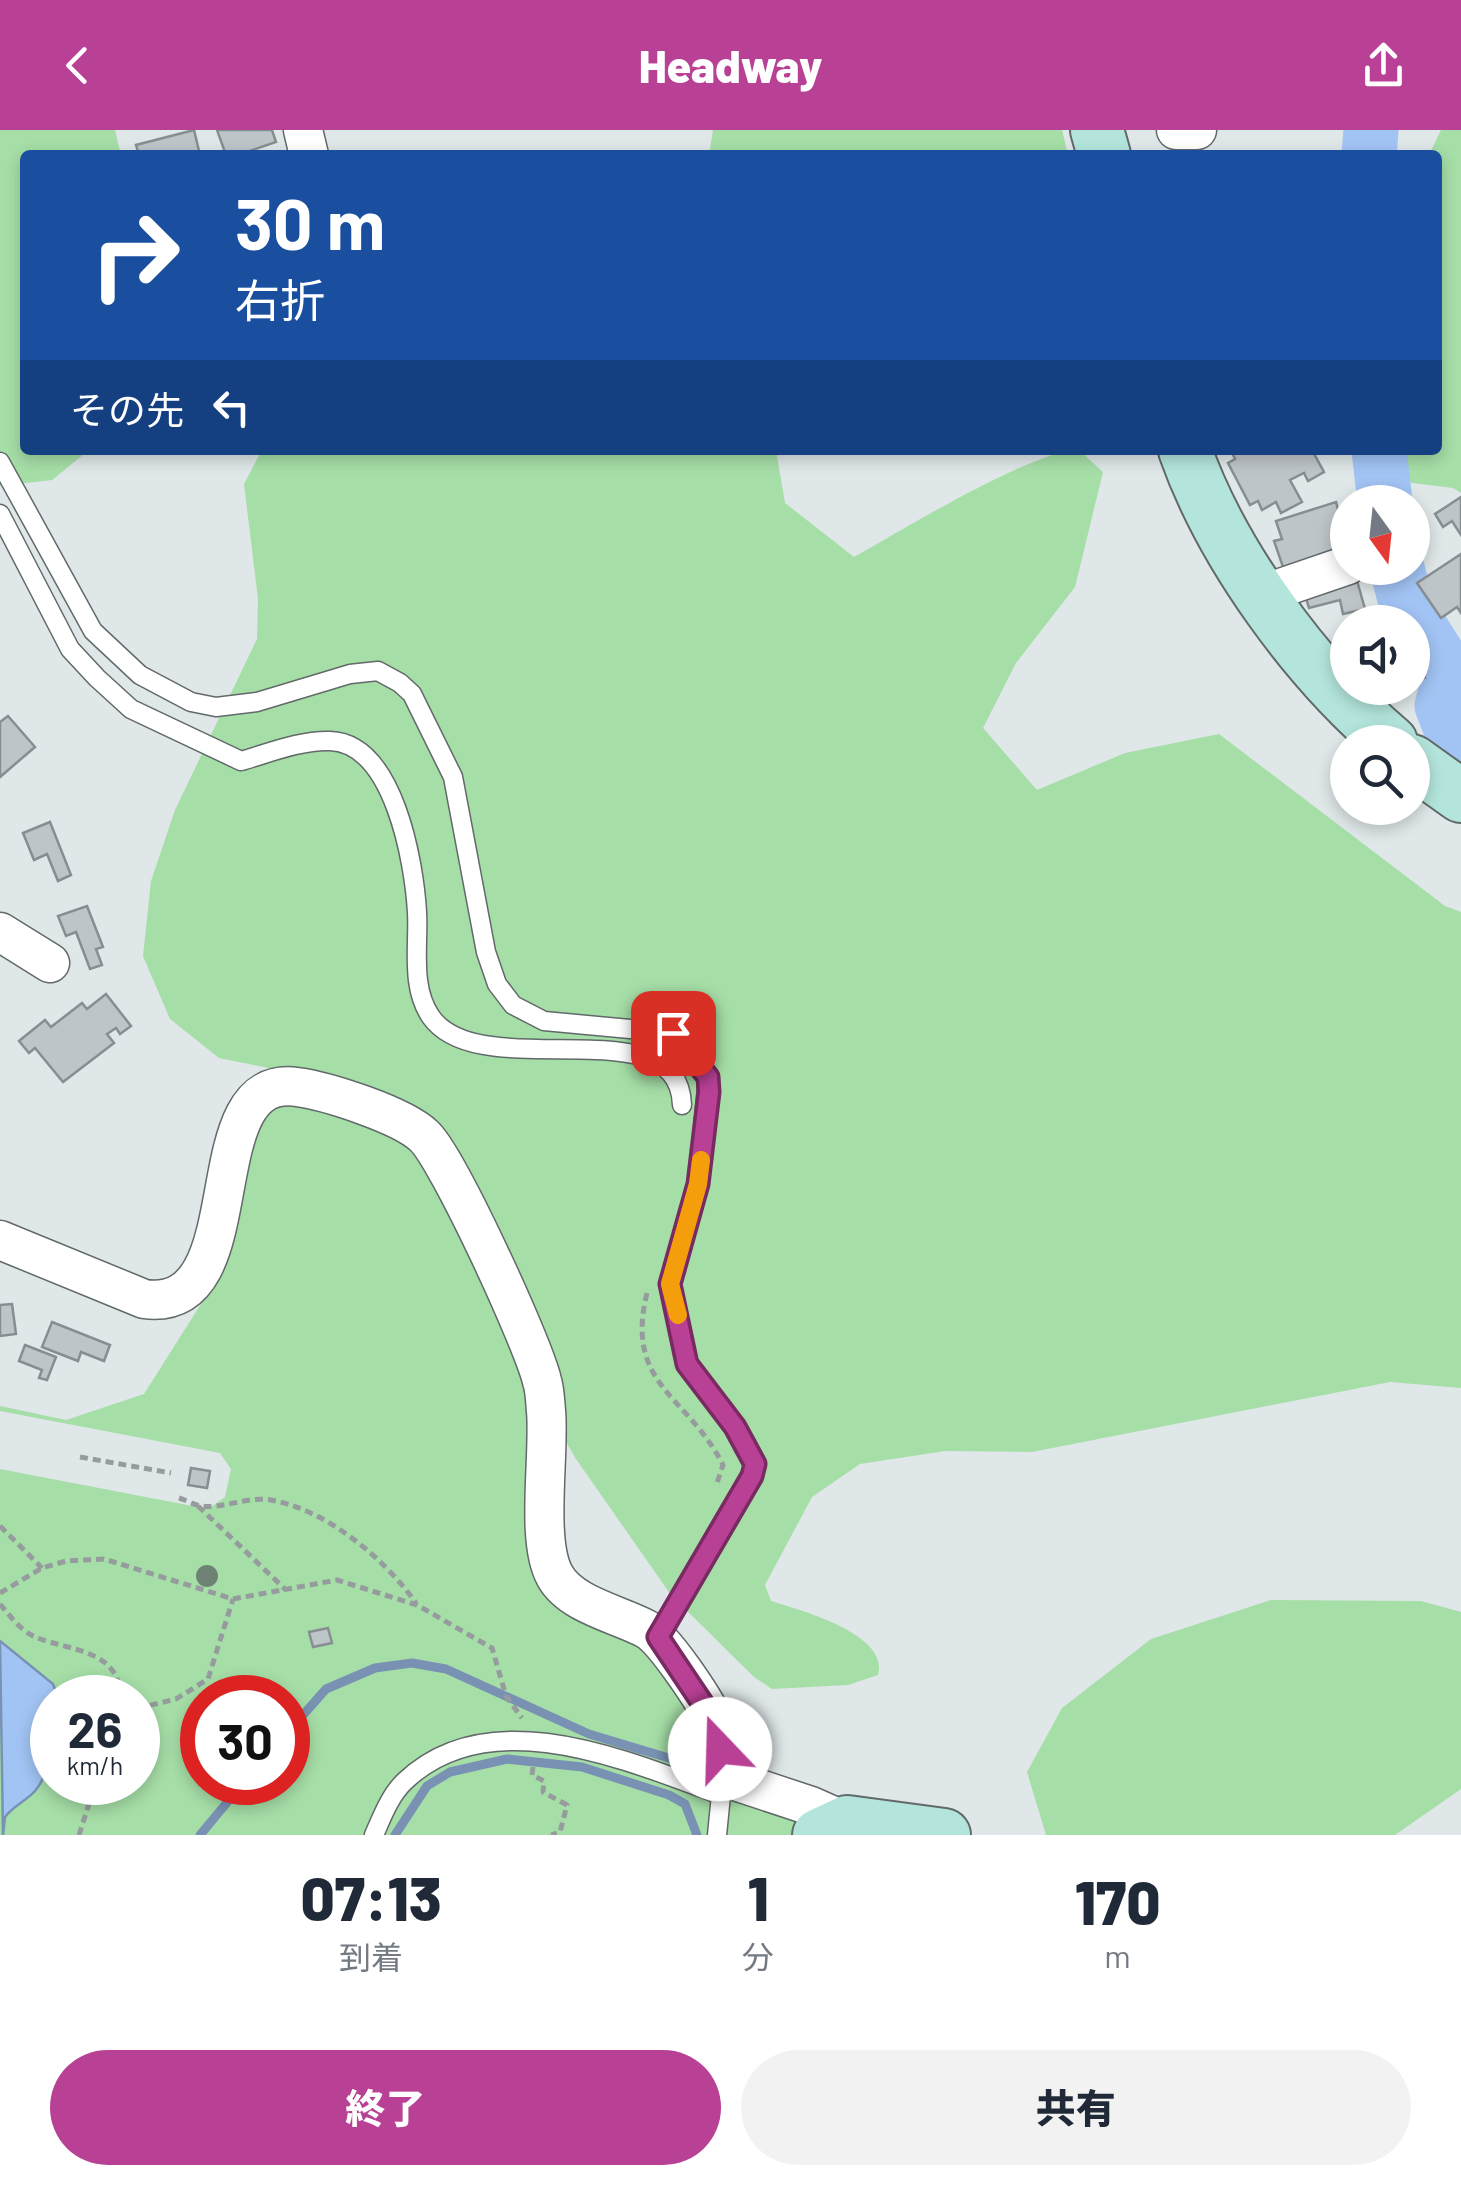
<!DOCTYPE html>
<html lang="ja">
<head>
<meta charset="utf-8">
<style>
	body { margin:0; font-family:Barlow,"Noto Sans JP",sans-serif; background:#f2f2f3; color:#1f2937; height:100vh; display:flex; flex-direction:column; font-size:38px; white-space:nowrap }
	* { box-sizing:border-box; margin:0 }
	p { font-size:32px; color:#747a83 }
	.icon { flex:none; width:55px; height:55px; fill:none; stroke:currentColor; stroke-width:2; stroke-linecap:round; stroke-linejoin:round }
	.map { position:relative; height:1705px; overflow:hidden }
	.panel { display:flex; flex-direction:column; background:#fff; flex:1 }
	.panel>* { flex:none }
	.hud { position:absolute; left:20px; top:20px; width:1422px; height:305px; border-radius:10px; box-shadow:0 5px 15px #0003; background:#1a4fa0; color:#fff; overflow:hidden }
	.needle { width:65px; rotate:165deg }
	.tools { position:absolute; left:1330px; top:355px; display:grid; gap:20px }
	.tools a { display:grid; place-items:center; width:100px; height:100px; border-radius:50%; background:#fff; box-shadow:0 5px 15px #0003; font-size:50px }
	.speed { position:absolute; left:30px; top:1545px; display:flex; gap:20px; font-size:50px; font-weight:700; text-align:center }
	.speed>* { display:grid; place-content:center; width:130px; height:130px; border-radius:50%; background:#fff; box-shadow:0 5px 15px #0003; line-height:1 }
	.speed small { font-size:25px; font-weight:400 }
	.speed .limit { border:15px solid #d22; background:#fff; color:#111 }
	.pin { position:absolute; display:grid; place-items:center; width:85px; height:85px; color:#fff; margin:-42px; border-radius:20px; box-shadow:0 5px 15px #0006 }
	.me { position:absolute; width:110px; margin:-55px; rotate:339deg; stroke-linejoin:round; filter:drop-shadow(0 0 8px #0008) }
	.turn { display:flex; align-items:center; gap:35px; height:210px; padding:0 50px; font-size:45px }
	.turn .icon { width:130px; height:130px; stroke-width:2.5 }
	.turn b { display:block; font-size:70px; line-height:85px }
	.then { display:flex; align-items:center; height:95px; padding:0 50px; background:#0003; gap:20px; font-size:38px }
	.eta { display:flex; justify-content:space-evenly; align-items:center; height:170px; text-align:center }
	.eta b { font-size:60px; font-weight:800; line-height:70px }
	.button { display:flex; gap:20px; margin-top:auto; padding:20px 50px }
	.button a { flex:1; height:115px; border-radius:60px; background:#b84095; color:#fff; font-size:40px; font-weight:800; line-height:115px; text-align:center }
	.button a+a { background:#f2f2f3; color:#1f2937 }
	header { display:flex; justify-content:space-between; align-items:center; height:130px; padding:0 50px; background:#b84095; color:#fff; font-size:45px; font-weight:800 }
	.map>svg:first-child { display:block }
	.green { fill:#a6dea7; fill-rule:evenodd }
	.water { fill:#a2c4f4; stroke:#7992b4; stroke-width:2.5 }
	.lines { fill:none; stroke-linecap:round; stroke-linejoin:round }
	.stream { stroke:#7992b4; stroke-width:9 }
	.river { stroke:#a2c4f4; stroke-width:55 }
	.building { fill:#bec5c9; stroke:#878e91; stroke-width:2.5 }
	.lane-casing { stroke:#616969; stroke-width:21 }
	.street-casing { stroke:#616969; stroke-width:41 }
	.secondary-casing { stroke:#616969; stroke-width:56 }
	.path { stroke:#969c9d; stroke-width:5; stroke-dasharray:8 5; stroke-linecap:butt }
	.lane { stroke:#fff; stroke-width:18 }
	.street { stroke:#fff; stroke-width:38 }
	.secondary { stroke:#b3e5dc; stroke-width:52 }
	.tree { fill:#6e8374 }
	.route-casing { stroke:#782a61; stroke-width:25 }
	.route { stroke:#b84095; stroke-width:18 }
	.slow { stroke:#f59e0b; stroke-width:18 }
</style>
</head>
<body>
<header><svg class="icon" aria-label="back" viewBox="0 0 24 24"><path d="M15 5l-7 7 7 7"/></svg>Headway<svg class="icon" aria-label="share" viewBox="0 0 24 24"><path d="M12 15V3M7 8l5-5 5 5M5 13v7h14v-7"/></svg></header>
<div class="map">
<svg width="1461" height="1705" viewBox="0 0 1461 1705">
	<rect width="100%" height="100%" fill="#dfe7e8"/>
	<!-- green -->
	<g class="green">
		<path d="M0 0H115L121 25H25V320H89L52 350 0 356Z"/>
		<path d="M713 0H1062L1068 25H709Z"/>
		<path d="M1441 0H1461V363L1453 358 1380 349 1363 320H1438V25H1429Z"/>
		<path d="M262 320H776L785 373 854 427C901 401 1032 320 1079 320L1103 342 1075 457 1016 533 983 598 1037 660 1125 623 1219 604 1445 776 1461 782V1258L1390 1252 1032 1322 945 1321 860 1334 812 1367 765 1455 771 1471C800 1480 890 1504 878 1545L848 1555 772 1559 754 1547 671 1465 576 1329 563 1307 556 1228 442 1005 347 954 219 928 170 889 143 826 151 751 175 680 257 509 258 469 244 354Z"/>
		<path d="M282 971 377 993 430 1032 525 1242 537 1425C608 1484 699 1543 712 1643 715 1663 711 1685 709 1705H0V1339L208 1379 225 1367 231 1339 220 1323 0 1281V1276L66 1290 144 1264 218 1147 257 990ZM52 1568H138V1652H52ZM202 1568H288V1652H202Z"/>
		<path d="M1271 1470 1421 1471 1461 1482V1659L1395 1705H1046L1027 1642 1062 1578 1151 1509Z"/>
		<path d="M731 1668 808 1693 791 1705H725Z"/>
	</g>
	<!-- water -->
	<path class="water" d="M0 1511 53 1554 58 1567 52 1568C52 1596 55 1638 35 1661 26 1671 13 1676 5 1687L3 1705Z"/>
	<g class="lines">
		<!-- stream -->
		<g class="stream">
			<path d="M288 1602 326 1559 375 1538 412 1533 446 1539 589 1604 682 1632"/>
			<path d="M200 1705 244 1652"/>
			<path d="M395 1705 427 1656 450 1642 507 1629 582 1637 669 1665 685 1674 697 1705"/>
		</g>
		<!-- river -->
		<g class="river">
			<path d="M1369 25 1371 0"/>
			<path d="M1379 320 1385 372"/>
			<path d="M1397 438 1407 477 1437 524 1447 557 1442 576 1461 624"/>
		</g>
	</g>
	<!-- building -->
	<g class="building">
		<path d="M194 0 200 25H139L136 15Z"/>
		<path d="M217 0H272L276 12 238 25H226Z"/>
		<path d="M1312 320 1324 342 1308 351 1304 343 1290 350 1302 372 1281 383 1276 372 1262 380 1258 371 1250 375 1228 333 1235 329 1231 320Z"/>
		<path d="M1461 367V405L1452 391 1443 397 1435 384Z"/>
		<path d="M1336 372 1348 417 1283 437 1274 411 1282 409 1276 391Z"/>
		<path d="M1461 424V483L1457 477 1441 488 1417 453Z"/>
		<path d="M1356 447 1365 479 1343 484 1340 470 1309 478 1304 461Z"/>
		<path d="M1367 480 1372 487 1379 482 1386 492H1356L1354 489Z"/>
		<path d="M1421 527 1425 548 1412 550V528Z"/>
		<path d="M8 586 35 617 0 647V592Z"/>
		<path d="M50 692 71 745 58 751 47 724 34 730 23 703Z"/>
		<path d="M87 776 103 817 96 819 102 835 90 839 76 802 66 806 58 786Z"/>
		<path d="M106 864 131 896 120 904 116 898 107 904 114 913 63 952 35 918 29 923 19 911 45 890 51 897 82 873 87 879Z"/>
		<path d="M12 1174 16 1204 0 1206V1175Z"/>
		<path d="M52 1192 110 1215 104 1231 81 1222 78 1231 42 1217Z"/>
		<path d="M25 1215 56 1227 47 1250 39 1248 42 1240 19 1231Z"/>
		<path d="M191 1338 210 1341 207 1358 188 1355Z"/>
		<path d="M328 1498 332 1513 313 1517 309 1502Z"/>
		<path d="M760 1604 767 1630 746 1636 739 1610Z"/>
	</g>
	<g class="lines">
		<!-- lane casing -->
		<g class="lane-casing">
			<g id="lane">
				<path d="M0 332 93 501 140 545 191 572 216 577 257 572 350 544 378 541 400 553 412 564 453 647 486 822 497 854 513 875 544 891 673 903 708 947 698 1053 670 1154 687 1234 735 1297 755 1334 752 1346 658 1507"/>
				<path d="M0 384 70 519 97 548 131 579 241 631C269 623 301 610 330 611 394 613 414 732 417 782 419 815 410 857 431 887 480 957 679 874 682 975"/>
				<path d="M374 1705C382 1687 390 1665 405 1651 490 1570 628 1631 721 1665L726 1648"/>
				<path d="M717 1705 721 1665"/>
			</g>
		</g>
		<!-- street casing -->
		<g class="street-casing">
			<g id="street">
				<path d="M303 0 309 25"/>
				<path d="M1176 0H1197"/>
				<path d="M1263 464 1348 435"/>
				<path d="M0 802 50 833"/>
				<path d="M0 1110 144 1169C260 1184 190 942 297 957 327 961 402 985 424 1006 448 1028 534 1215 542 1251 545 1260 545 1271 546 1281 550 1324 535 1411 555 1446 571 1475 618 1484 646 1499 664 1509 704 1569 713 1589 721 1607 722 1630 726 1648L811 1676 847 1692"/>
			</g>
		</g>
		<!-- secondary casing -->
		<g class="secondary-casing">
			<g id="secondary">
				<path d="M1097 0 1104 25"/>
				<path d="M1185 320C1222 425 1306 540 1391 612"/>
				<path d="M1412 631 1461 666"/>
				<path d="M819 1705 847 1692 944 1705"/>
			</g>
		</g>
		<!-- path -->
		<g class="path">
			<path d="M647 1163C624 1256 688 1265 723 1335L717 1353"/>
			<path d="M80 1327 171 1343"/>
			<path d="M179 1368C186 1370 194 1375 201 1376 224 1379 247 1366 271 1370 327 1380 384 1428 416 1473"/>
			<path d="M198 1376 286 1460"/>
			<path d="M0 1396 42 1438"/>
			<path d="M0 1463 42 1438 66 1431 104 1429 233 1469 337 1450 417 1475 492 1518 506 1566 522 1588"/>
			<path d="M0 1474C10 1486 20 1500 35 1507 69 1521 121 1519 120 1568"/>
			<path d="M138 1574 143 1577 176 1569 208 1549 233 1469"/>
			<path d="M533 1637 532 1645 544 1651 543 1662 567 1675 560 1702 551 1705"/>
			<path d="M79 1705 96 1652"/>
		</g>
		<!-- lane -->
		<use href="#lane" class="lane"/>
		<!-- street -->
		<use href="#street" class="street"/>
		<!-- secondary -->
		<use href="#secondary" class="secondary"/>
	</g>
	<!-- trees -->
	<circle class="tree" cx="207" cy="1446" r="11"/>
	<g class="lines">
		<!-- route casing -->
		<g class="route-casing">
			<path id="route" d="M673 903 708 947 709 962 698 1054 670 1154 687 1234 735 1297 755 1334 752 1346 658 1507 713 1589 720 1619"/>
		</g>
		<!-- route -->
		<use href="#route" class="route"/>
		<!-- slow -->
		<path class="slow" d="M678 1185 670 1154 698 1054 701 1030"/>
	</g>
</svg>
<div class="tools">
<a><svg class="needle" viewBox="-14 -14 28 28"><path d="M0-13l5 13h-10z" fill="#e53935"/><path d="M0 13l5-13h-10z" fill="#747a83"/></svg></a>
<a><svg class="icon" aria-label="sound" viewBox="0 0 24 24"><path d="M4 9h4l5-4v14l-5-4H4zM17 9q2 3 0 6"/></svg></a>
<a><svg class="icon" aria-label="search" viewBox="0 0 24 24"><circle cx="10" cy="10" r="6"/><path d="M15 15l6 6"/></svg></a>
</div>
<div class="speed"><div>26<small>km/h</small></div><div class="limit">30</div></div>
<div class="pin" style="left:673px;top:903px;background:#d93025"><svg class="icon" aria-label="arrive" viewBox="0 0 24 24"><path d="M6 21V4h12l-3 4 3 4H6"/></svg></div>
<svg class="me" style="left:720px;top:1619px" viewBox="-20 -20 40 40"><circle r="19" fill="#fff"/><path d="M0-13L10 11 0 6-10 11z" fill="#b84095"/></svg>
<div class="hud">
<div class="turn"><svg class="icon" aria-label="right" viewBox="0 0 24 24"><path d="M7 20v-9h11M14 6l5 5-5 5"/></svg><div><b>30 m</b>右折</div></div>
<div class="then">その先<svg class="icon" aria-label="left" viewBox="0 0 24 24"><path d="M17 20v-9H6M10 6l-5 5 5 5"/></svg></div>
</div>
</div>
<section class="panel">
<div class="eta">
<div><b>07:13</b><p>到着</p></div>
<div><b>1</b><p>分</p></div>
<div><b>170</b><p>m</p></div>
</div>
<div class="button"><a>終了</a><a>共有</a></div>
</section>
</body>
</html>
